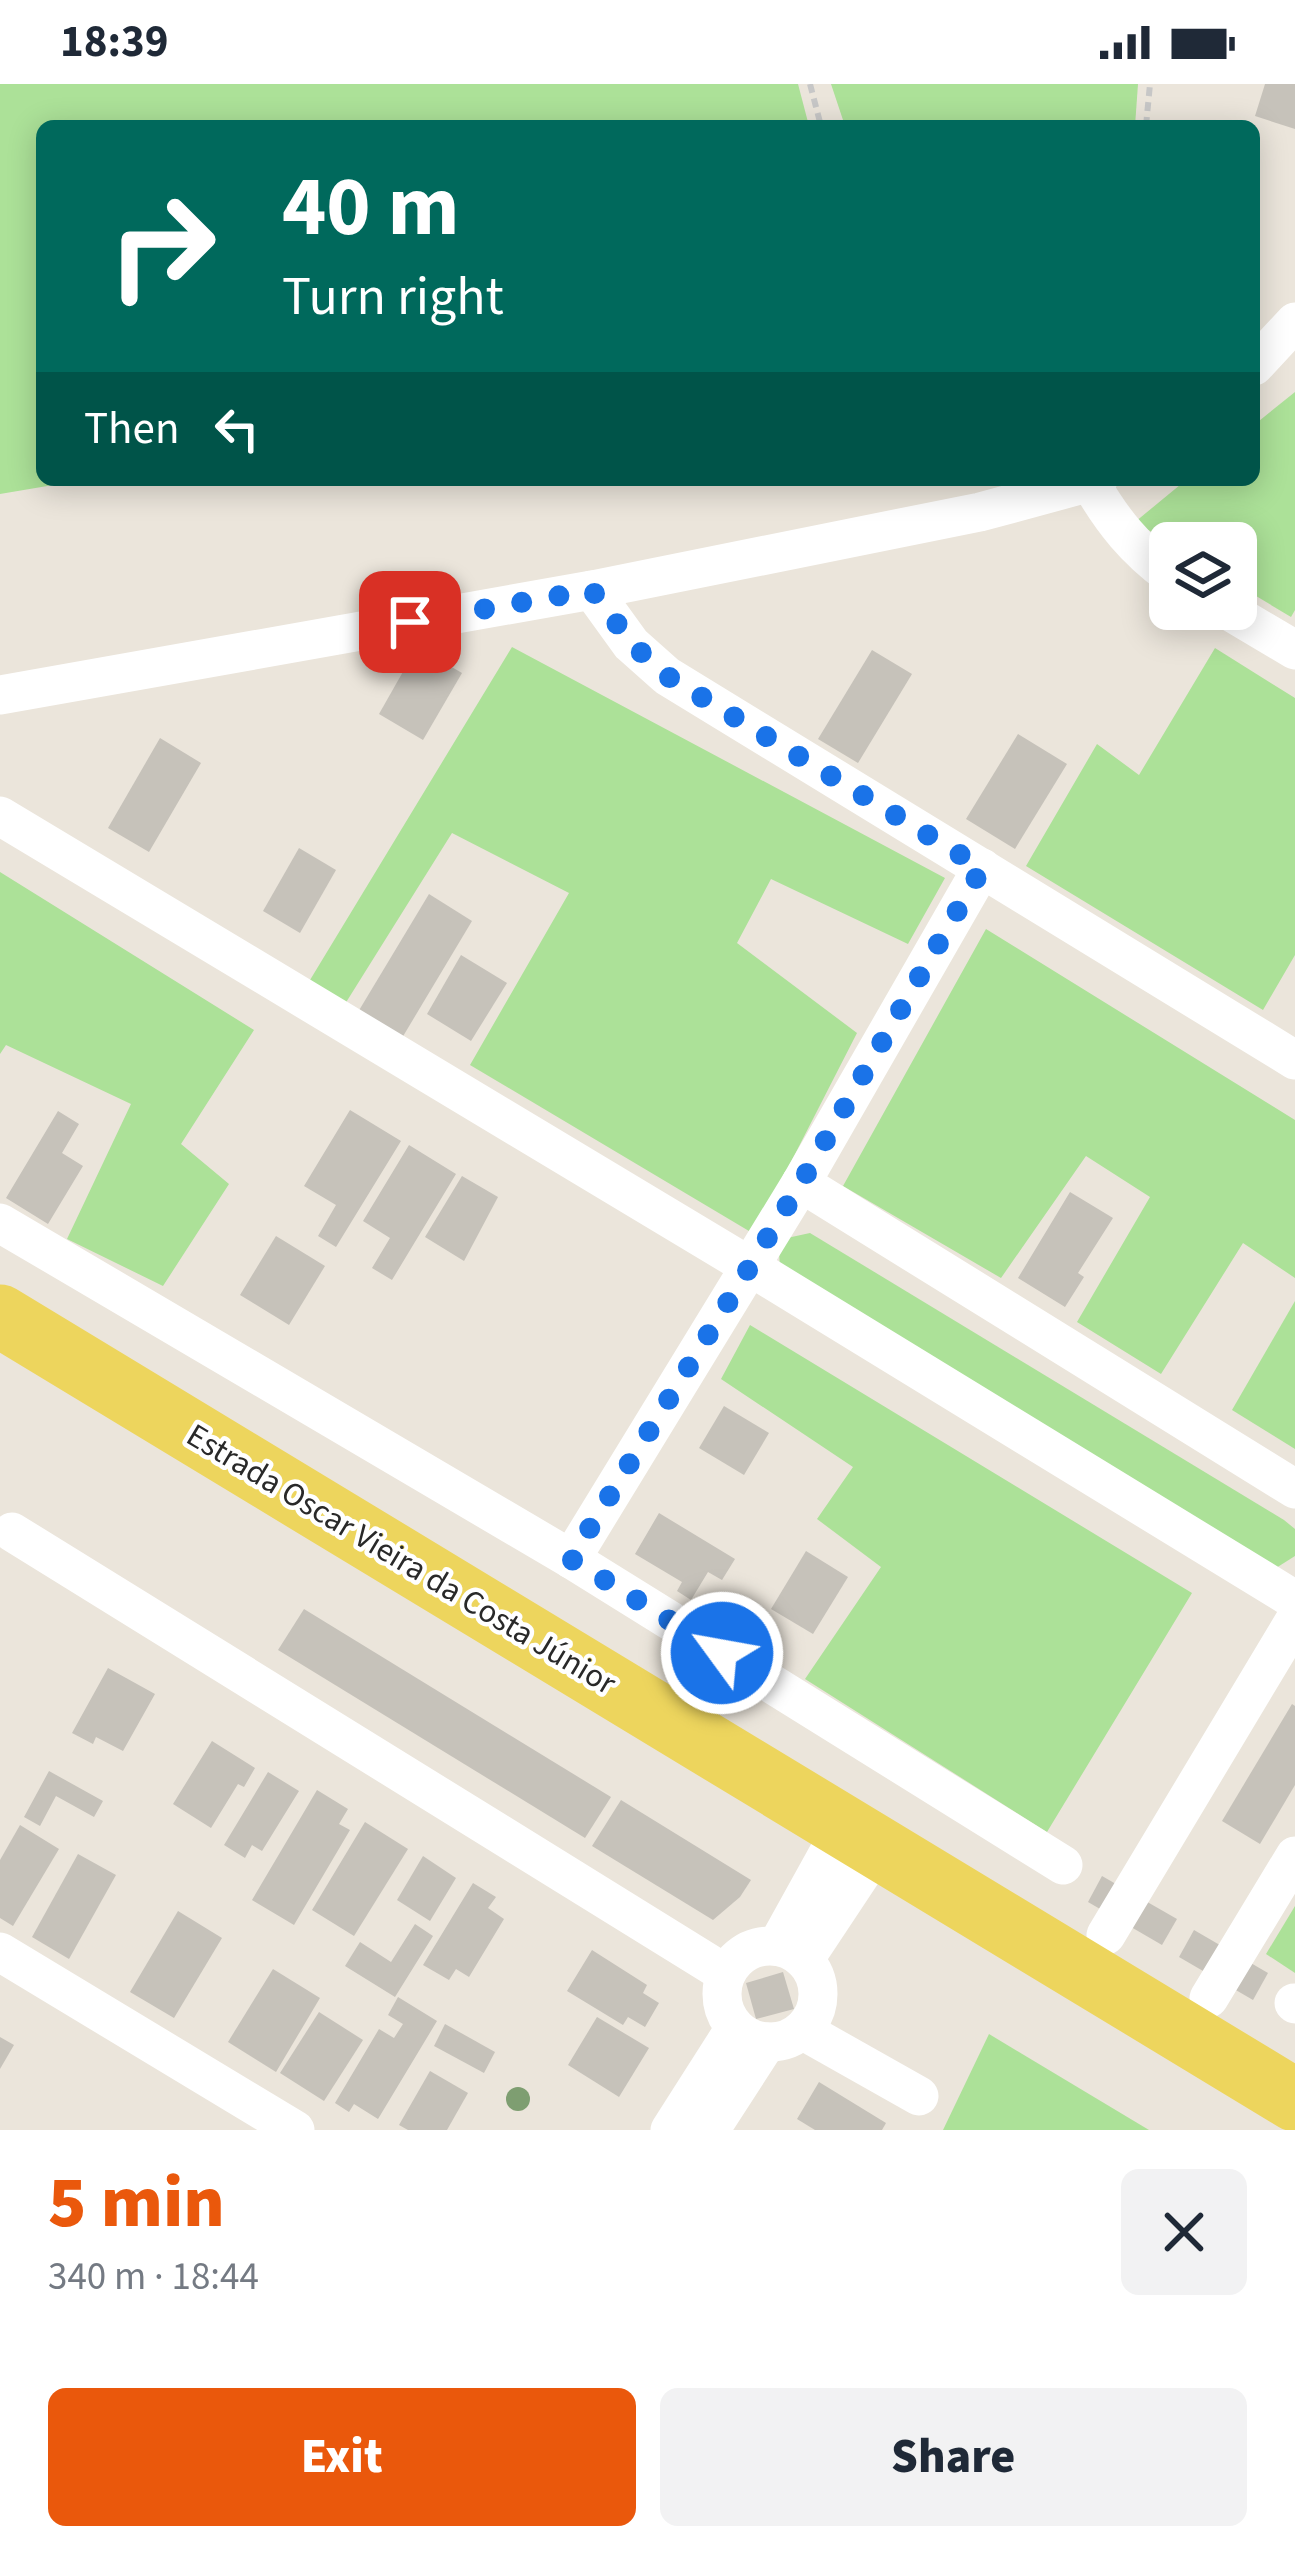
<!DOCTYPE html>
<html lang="en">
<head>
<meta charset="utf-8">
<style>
	body { margin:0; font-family:"Source Sans 3",sans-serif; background:#f2f2f3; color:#1f2937; height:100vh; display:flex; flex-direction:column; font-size:45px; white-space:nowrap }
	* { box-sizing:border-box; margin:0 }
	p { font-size:39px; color:#747a83 }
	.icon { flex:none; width:66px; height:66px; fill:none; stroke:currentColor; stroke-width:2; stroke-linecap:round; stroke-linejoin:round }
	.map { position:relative; height:2046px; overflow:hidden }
	.side { display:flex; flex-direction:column; background:#fff; flex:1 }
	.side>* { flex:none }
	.hud { position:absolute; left:36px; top:36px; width:1224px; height:366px; border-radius:18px; box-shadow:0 6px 30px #0003; background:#00695c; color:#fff; overflow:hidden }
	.tools { position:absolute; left:1149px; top:438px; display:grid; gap:24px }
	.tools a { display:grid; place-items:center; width:108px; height:108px; border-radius:18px; background:#fff; box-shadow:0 6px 30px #0003; font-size:60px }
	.pin { position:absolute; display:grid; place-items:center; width:102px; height:102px; color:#fff; margin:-51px; border-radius:24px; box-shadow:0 6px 18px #0006 }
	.me { position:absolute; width:132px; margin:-66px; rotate:302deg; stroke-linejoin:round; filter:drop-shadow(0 0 9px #0008) }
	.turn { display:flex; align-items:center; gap:42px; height:252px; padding:0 48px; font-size:54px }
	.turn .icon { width:156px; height:156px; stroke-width:2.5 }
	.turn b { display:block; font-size:84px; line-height:102px }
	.then { display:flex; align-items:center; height:114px; padding:0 48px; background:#0003; gap:24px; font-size:45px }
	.round { display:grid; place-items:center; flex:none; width:126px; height:126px; border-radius:18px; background:#f2f2f3 }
	.headline { display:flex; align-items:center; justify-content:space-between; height:204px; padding:0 48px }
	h1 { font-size:72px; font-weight:800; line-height:90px; color:#ea580c }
	.action { display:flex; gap:24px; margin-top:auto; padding:24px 48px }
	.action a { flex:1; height:138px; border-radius:18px; background:#ea580c; color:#fff; font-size:48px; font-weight:800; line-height:138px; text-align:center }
	.action a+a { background:#f2f2f3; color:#1f2937 }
	.status { display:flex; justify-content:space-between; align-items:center; height:84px; padding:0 60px; background:#fff; direction:ltr }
	.status svg { height:33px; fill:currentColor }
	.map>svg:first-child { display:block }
	.green { fill:#ace198 }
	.building { fill:#c6c2ba }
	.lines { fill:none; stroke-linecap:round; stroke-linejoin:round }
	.path { stroke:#c7c7c7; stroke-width:6; stroke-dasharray:9 6; stroke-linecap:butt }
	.street { stroke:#fff; stroke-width:39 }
	.primary { stroke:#edd55d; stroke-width:63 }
	.tree { fill:#7e9e71 }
	.route { stroke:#1a73e8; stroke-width:21; stroke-dasharray:0 37.8 }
	.labels { text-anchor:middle; stroke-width:9; stroke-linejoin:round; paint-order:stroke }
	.street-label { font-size:33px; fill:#292929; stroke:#fff }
</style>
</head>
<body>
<div class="status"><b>18:39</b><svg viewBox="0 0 49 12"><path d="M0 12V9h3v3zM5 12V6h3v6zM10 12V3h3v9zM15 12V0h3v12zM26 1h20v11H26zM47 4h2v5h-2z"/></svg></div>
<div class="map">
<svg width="1295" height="2046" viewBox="0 0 1295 2046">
	<rect width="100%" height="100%" fill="#ebe5db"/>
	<!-- green -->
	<g class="green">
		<path d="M0 0H798L809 42H42V396H83L0 410Z"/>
		<path d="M831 0H1138L1135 42H845Z"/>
		<path d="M1295 308V526L1291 533 1236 500V459H1170L1135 438 1186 396H1254V341Z"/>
		<path d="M512 563 945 794 908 860 771 795 737 859 857 949 754 1150 470 981 569 809 452 749 345 920 310 896Z"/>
		<path d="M1215 564 1295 614V871L1263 926 1026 782 1097 660 1139 691Z"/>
		<path d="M0 788 254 946 181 1060 229 1100 163 1202 67 1155 131 1020 6 961 0 970Z"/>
		<path d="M986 845 1295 1036V1194L1243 1159 1161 1290 1077 1238 1150 1113 1086 1072 1001 1194 843 1102Z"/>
		<path d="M810 1149 1284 1436 1295 1445V1472L1276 1484 780 1184 779 1168 787 1154Z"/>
		<path d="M1295 1217V1365L1232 1326Z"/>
		<path d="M750 1241 1192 1509 1047 1748 805 1595 881 1483 817 1435 853 1383 721 1295Z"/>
		<path d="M1295 1822V1889L1266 1870Z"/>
		<path d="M989 1950 1149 2046H943Z"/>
	</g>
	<!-- building -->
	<g class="building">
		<path d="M1265 0H1295V45L1255 32Z"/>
		<path d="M417 563 462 589 423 656 379 630Z"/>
		<path d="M872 566 912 590 858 679 818 655Z"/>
		<path d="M1018 650 1067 680 1015 765 966 735Z"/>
		<path d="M160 654 201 679 149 768 108 744Z"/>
		<path d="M299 764 336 786 300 849 263 827Z"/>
		<path d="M429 810 472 837 399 959 355 933Z"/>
		<path d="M461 871 507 899 471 957 427 930Z"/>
		<path d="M350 1026 401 1057 336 1163 318 1152 336 1121 304 1102Z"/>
		<path d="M58 1027 79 1040 62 1069 83 1082 48 1140 6 1114Z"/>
		<path d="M409 1061 456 1090 392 1196 372 1184 390 1154 363 1137Z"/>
		<path d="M462 1092 498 1113 464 1177 425 1153Z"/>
		<path d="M1070 1108 1113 1134 1078 1189 1084 1193 1065 1223 1018 1194Z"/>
		<path d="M276 1152 325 1182 289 1241 240 1211Z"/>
		<path d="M724 1322 769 1349 744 1391 699 1364Z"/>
		<path d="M659 1429 735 1475 722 1496 708 1488 691 1516 677 1507 682 1498 635 1470Z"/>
		<path d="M806 1467 848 1493 813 1550 771 1525Z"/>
		<path d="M304 1525 611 1713 585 1754 278 1566Z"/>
		<path d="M108 1584 155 1610 123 1667 96 1653 93 1660 72 1649Z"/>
		<path d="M1292 1620 1295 1622V1701L1260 1760 1222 1737Z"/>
		<path d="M212 1657 255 1684 244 1703 238 1700 211 1744 173 1720Z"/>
		<path d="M49 1687 103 1717 94 1733 56 1712 40 1742 24 1733Z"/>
		<path d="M268 1688 299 1707 262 1767 252 1761 245 1774 224 1761Z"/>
		<path d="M317 1706 348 1725 339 1740 350 1746 294 1841 252 1816Z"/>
		<path d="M621 1716 751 1796 740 1813 713 1836 592 1762Z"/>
		<path d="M365 1738 408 1765 354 1852 312 1826Z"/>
		<path d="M20 1741 59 1765 13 1842 0 1834V1776Z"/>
		<path d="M78 1770 116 1791 69 1875 32 1853Z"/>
		<path d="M423 1772 456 1794 430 1837 397 1816Z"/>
		<path d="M1102 1792 1177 1835 1162 1861 1088 1818Z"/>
		<path d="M473 1799 496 1813 488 1824 504 1835 469 1893 456 1885 449 1896 423 1881Z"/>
		<path d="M178 1827 222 1854 174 1934 130 1908Z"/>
		<path d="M415 1840 433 1852 395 1913 345 1882 360 1858 391 1878Z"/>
		<path d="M1194 1846 1268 1889 1253 1916 1179 1873Z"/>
		<path d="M592 1866 647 1901 643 1909 659 1919 645 1943 628 1933 623 1941 567 1907Z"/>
		<path d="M273 1885 320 1914 276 1988 228 1958Z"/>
		<path d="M783 1888 794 1925 756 1935 746 1899Z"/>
		<path d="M398 1913 437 1937 378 2035 354 2020 349 2028 335 2019 379 1945 394 1954 403 1940 388 1931Z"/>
		<path d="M319 1928 363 1956 324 2017 280 1989Z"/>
		<path d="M597 1933 649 1964 619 2013 568 1981Z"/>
		<path d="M445 1940 495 1968 484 1989 434 1962Z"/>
		<path d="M0 1953 14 1961 0 1985Z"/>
		<path d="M430 1987 468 2009 447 2046H408L399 2041Z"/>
		<path d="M819 1998 886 2039 882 2046H815L797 2035Z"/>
	</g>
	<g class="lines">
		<!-- path -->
		<g class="path">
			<path d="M810 0 821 42"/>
			<path d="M1146 42 1150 0"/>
		</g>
		<!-- street -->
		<g class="street">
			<path d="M1254 282 1295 238"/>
			<path d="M1091 400C1113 438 1135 465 1170 491"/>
			<path d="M592 506 631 560 667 592 1295 976"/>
			<path d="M1226 525 1295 566"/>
			<path d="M0 611 592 506 980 428 1098 396"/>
			<path d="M0 732 749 1182 1295 1516"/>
			<path d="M801 1099 1295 1405"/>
			<path d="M0 1139 571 1475 1063 1781"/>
			<path d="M12 1448 726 1890"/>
			<path d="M571 1475 801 1099 982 784"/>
			<path d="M1106 1851 1295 1536"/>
			<path d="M777 1862 844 1741"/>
			<circle cx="770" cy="1910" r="48"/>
			<path d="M0 1868 295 2046"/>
			<path d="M804 1876 879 1763"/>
			<path d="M1209 1914 1295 1772"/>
			<path d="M1294 1919 1295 1920"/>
			<path d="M802 1946 919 2012"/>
			<path d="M670 2046 735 1944"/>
			<path d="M710 2046 767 1958"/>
		</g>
		<!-- primary -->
		<path class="primary" d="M0 1232 1295 2016"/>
	</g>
	<!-- trees -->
	<circle class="tree" cx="518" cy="2015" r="12"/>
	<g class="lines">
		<!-- route -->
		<path class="route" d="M410 538 592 506 632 560 667 592 982 784 801 1099 571 1475 722 1569"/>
	</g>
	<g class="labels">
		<!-- street labels -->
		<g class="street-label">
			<text transform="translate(402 1474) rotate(31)" y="12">Estrada Oscar Vieira da Costa Júnior</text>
		</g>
	</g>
</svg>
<div class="tools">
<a><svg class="icon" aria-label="layers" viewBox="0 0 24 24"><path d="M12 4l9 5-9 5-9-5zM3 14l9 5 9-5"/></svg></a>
</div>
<div class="pin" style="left:410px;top:538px;background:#d93025"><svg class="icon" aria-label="arrive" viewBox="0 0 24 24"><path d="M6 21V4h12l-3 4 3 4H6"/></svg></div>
<svg class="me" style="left:722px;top:1569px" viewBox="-20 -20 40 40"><circle r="17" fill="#1a73e8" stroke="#fff" stroke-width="3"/><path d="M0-11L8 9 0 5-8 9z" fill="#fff"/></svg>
<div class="hud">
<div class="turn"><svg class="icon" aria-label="right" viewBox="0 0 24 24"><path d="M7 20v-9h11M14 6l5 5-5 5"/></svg><div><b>40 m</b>Turn right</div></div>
<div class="then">Then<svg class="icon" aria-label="left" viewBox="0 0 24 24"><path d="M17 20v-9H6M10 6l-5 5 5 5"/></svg></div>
</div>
</div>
<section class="side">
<div class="headline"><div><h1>5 min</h1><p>340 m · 18:44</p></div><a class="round"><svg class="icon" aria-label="close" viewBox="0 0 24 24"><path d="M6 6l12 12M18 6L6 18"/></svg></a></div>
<div class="action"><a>Exit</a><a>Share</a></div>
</section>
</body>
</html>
